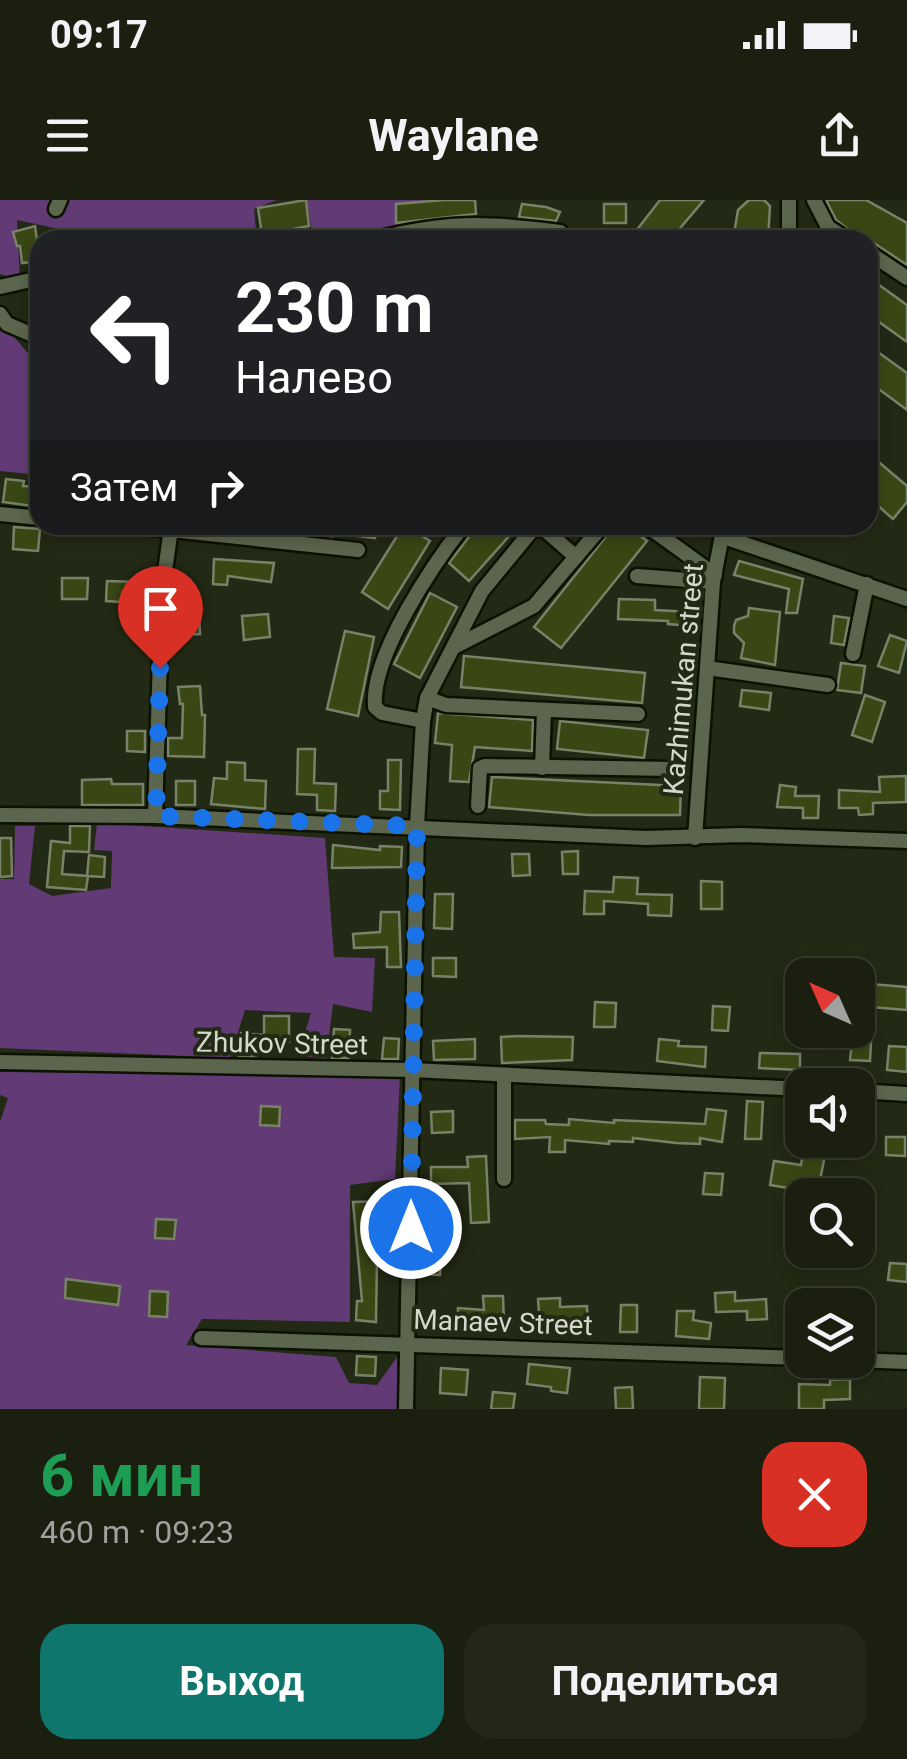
<!DOCTYPE html>
<html lang="ru">
<head>
<meta charset="utf-8">
<style>
	body { margin:0; font-family:Roboto,sans-serif; background:#232718; color:#f1f3f6; height:100vh; display:flex; flex-direction:column; font-size:38px; white-space:nowrap }
	* { box-sizing:border-box; margin:0 }
	p { font-size:32px; color:#9fa29e }
	.icon { flex:none; width:55px; height:55px; fill:none; stroke:currentColor; stroke-width:2; stroke-linecap:round; stroke-linejoin:round }
	.map { position:relative; height:1209px; overflow:hidden }
	.side { display:flex; flex-direction:column; background:#1a1f0f; flex:1 }
	.side>* { flex:none }
	.top-card { position:absolute; left:30px; top:30px; width:848px; height:305px; border-radius:30px; box-shadow:0 5px 15px #0003,0 0 0 2px #383d2f; background:#202124; color:#fff; overflow:hidden }
	.needle { width:65px; rotate:315deg }
	.controls { position:absolute; left:785px; top:758px; display:grid; gap:20px }
	.controls a { display:grid; place-items:center; width:90px; height:90px; border-radius:20px; background:#1a1f0f; box-shadow:0 5px 15px #0003,0 0 0 2px #383d2f; font-size:50px }
	.pin { position:absolute; display:grid; place-items:center; width:85px; height:85px; color:#fff; margin:-102px -42px; border-radius:50% 50% 50% 0; rotate:-45deg; box-shadow:0 0 10px #0007 }
	.pin .icon { rotate:45deg }
	.me { position:absolute; width:110px; margin:-55px; rotate:0deg; stroke-linejoin:round; filter:drop-shadow(0 0 8px #0008) }
	.turn { display:flex; align-items:center; gap:35px; height:210px; padding:0 40px; font-size:45px }
	.turn .icon { width:130px; height:130px; stroke-width:2.5 }
	.turn b { display:block; font-size:70px; line-height:85px }
	.then { display:flex; align-items:center; height:95px; padding:0 40px; background:#0003; gap:20px; font-size:38px }
	.round { display:grid; place-items:center; flex:none; width:105px; height:105px; border-radius:30px; background:#232718 }
	.summary { display:flex; align-items:center; justify-content:space-between; height:170px; padding:0 40px }
	h1 { font-size:60px; font-weight:700; line-height:75px; color:#1e9e55 }
	.button { display:flex; gap:20px; margin-top:auto; padding:20px 40px }
	.button a { flex:1; height:115px; border-radius:30px; background:#0f766e; color:#fff; font-size:40px; font-weight:700; line-height:115px; text-align:center }
	.button a+a { background:#232718; color:#f1f3f6 }
	.status { display:flex; justify-content:space-between; align-items:center; height:70px; padding:0 50px; background:#1a1f0f; direction:ltr }
	.status svg { height:28px; fill:currentColor }
	header { display:flex; justify-content:space-between; align-items:center; height:130px; padding:0 40px; background:#1a1f0f; font-size:45px; font-weight:700 }
	.map>svg:first-child { display:block }
	.green { fill:#623b76 }
	.building { fill:#394714; stroke:#798269; stroke-width:2.5 }
	.lines { fill:none; stroke-linecap:round; stroke-linejoin:round }
	.minor-casing { stroke:#0c1201; stroke-width:19 }
	.minor { stroke:#5c654d; stroke-width:14 }
	.route { stroke:#1a73e8; stroke-width:18; stroke-dasharray:0 32.4 }
	.labels { text-anchor:middle; stroke-width:8; stroke-linejoin:round; paint-order:stroke }
	.street-label { font-size:28px; fill:#d4d9cb; stroke:#222914 }
</style>
</head>
<body>
<div class="status"><b>09:17</b><svg viewBox="0 0 49 12"><path d="M0 12V9h3v3zM5 12V6h3v6zM10 12V3h3v9zM15 12V0h3v12zM26 1h20v11H26zM47 4h2v5h-2z"/></svg></div>
<header><svg class="icon" aria-label="menu" viewBox="0 0 24 24"><path d="M4 6h16M4 12h16M4 18h16"/></svg>Waylane<svg class="icon" aria-label="share" viewBox="0 0 24 24"><path d="M12 15V3M7 8l5-5 5 5M5 13v7h14v-7"/></svg></header>
<div class="map">
<svg width="907" height="1209" viewBox="0 0 907 1209">
	<rect width="100%" height="100%" fill="#222914"/>
	<!-- green -->
	<g class="green">
		<path d="M0 0H277L254 9 257 40H111L17 20 20 80 0 74Z"/>
		<path d="M307 0H431L421 25 391 27 356 40H313Z"/>
		<path d="M0 120 36 163H40V275L0 271Z"/>
		<path d="M97 623 325 638 334 757 375 758 372 812 333 804 326 859 298 855 311 813 245 810 230 858 0 848V679H14L15 626H35L29 684 52 696 111 688 112 651 94 650Z"/>
		<path d="M0 872 400 876 395 979 350 985V1122L202 1119 186 1145 336 1157 349 1183 377 1185 397 1157V1209H0V922L8 898 0 895Z"/>
	</g>
	<!-- building -->
	<g class="building">
		<path d="M306 0 309 26 262 35 258 8Z"/>
		<path d="M444 0H475L476 14 396 23V4Z"/>
		<path d="M660 0H704L670 40H629Z"/>
		<path d="M749 0H764L770 6 768 40H733L738 10Z"/>
		<path d="M826 0H866L907 23V65L874 43 858 37 836 20Z"/>
		<path d="M522 4 546 7 560 12 556 21 519 17Z"/>
		<rect x="604" y="4" width="22" height="19"/>
		<path d="M35 26 40 61 22 63 20 46H17L13 32Z"/>
		<path d="M868 77 907 105V142L868 114Z"/>
		<path d="M868 145 907 173V210L868 181Z"/>
		<path d="M868 253 907 286V302L893 319 868 297Z"/>
		<path d="M6 279 24 281 23 286 40 287V307L3 302Z"/>
		<path d="M318 325H376L375 338 333 333 332 337 317 335Z"/>
		<path d="M404 325 430 341 388 409 362 392Z"/>
		<path d="M478 325H519L469 381 449 363Z"/>
		<path d="M615 325H627L647 341 561 448 534 427Z"/>
		<path d="M14 327 40 329 38 351 13 349Z"/>
		<path d="M214 359 274 363 271 382 228 376 227 385 213 384Z"/>
		<path d="M739 361 803 379 797 413H786L789 389 734 375Z"/>
		<path d="M62 378H88L87 399H62Z"/>
		<path d="M107 381 138 382 137 405 143 404 144 424 124 426 122 402 106 401Z"/>
		<path d="M430 393 457 407 420 478 394 464Z"/>
		<path d="M619 399 655 400V410L690 412 689 426 668 424V421L618 419Z"/>
		<path d="M749 408 780 412 775 465 741 458 744 443 734 433V426L736 420 748 416Z"/>
		<path d="M199 413 200 434 182 435 181 414Z"/>
		<path d="M268 414 270 437 244 440 242 416Z"/>
		<path d="M834 416 849 418 844 445 831 443Z"/>
		<path d="M345 431 374 437 358 516 327 509Z"/>
		<path d="M890 435 907 441 899 473 878 466Z"/>
		<path d="M464 456 645 473 642 503 461 487Z"/>
		<path d="M841 463 865 466 861 493 837 490Z"/>
		<path d="M200 486 202 515H205L204 557 168 556V538H182L183 504H180L178 487Z"/>
		<path d="M742 490 771 493 769 510 740 506Z"/>
		<path d="M865 495 885 502 872 542 852 535Z"/>
		<path d="M438 513 533 520 532 551 475 547 469 582 450 581 452 545 435 543Z"/>
		<path d="M560 521 648 530 644 558 557 549Z"/>
		<path d="M127 531H145V552L127 551Z"/>
		<path d="M298 549H315L314 583 336 584 335 611 317 610V595L297 594Z"/>
		<path d="M388 560H401L400 610 380 609V591H388Z"/>
		<path d="M227 562 245 563V580L266 581 265 609 211 604 214 578 227 579Z"/>
		<path d="M906 576V602L873 603V614L859 615 858 608H839V590L880 592 879 577Z"/>
		<path d="M492 577 681 586 680 615H589L489 607Z"/>
		<path d="M111 579 112 584H143V605H82V580Z"/>
		<rect x="176" y="581" width="19" height="24"/>
		<path d="M780 585 796 587 795 596H819L818 618H803V608L777 607Z"/>
		<path d="M70 626H90L89 652 64 651 62 674 88 676 86 690 47 687 51 641 70 643Z"/>
		<path d="M0 638H11L12 676 0 677Z"/>
		<path d="M333 645 380 650V646L402 647 401 667 332 668Z"/>
		<path d="M578 651V674H563L562 652Z"/>
		<path d="M512 654H529L530 675 513 676Z"/>
		<path d="M89 655 105 657 104 677 87 676Z"/>
		<path d="M614 677 638 678 637 694 672 695 671 716 648 715V704L604 701V714H584L585 691 613 692Z"/>
		<path d="M701 681 722 682V709H701Z"/>
		<path d="M435 694H453L452 729 434 728Z"/>
		<path d="M381 712H399L401 767H387V747L354 748 353 734 380 732Z"/>
		<path d="M433 758H456V777L433 776Z"/>
		<path d="M858 783 907 787V810L858 806Z"/>
		<path d="M595 802 616 803 615 827H594Z"/>
		<path d="M713 806 730 807 728 831 712 830Z"/>
		<path d="M264 816H289V842L257 843 256 856H239L241 833 264 835Z"/>
		<path d="M334 829 350 830 349 858H332Z"/>
		<path d="M518 836 573 837 572 860 502 863 501 837Z"/>
		<path d="M384 838 399 839 398 859H382Z"/>
		<path d="M475 839V859L434 860 433 841Z"/>
		<path d="M659 839 679 841 678 846 706 847 705 867 657 861Z"/>
		<path d="M852 841 871 842 870 861 850 860Z"/>
		<path d="M889 846 907 847V872L887 870Z"/>
		<path d="M760 853 800 854V870L759 868Z"/>
		<path d="M747 901 763 902 761 939H745Z"/>
		<path d="M261 906 280 907 279 926 260 925Z"/>
		<path d="M707 909 726 911 722 942 700 938V944L676 943 633 938V942L609 941V944L565 940V952H549L550 937 515 939V920H545L546 924 569 925V919L614 923V920L705 924Z"/>
		<path d="M453 911V932L432 933 431 912Z"/>
		<path d="M886 937H905V956L886 955Z"/>
		<path d="M835 940H861L862 951 836 954Z"/>
		<path d="M804 945 826 949 819 986 795 982 794 989 770 985 774 961 801 965Z"/>
		<path d="M486 956 489 1022 471 1023 469 983 431 984V967H468L467 957Z"/>
		<path d="M705 973 723 974 721 995 703 994Z"/>
		<path d="M387 1001 388 1026H381L380 1056H377L376 1122 356 1120 357 1101H362L353 1002Z"/>
		<path d="M156 1019 176 1020 174 1039 155 1038Z"/>
		<path d="M422 1054 441 1055 440 1075 420 1074Z"/>
		<path d="M890 1063 907 1064V1082L888 1080Z"/>
		<path d="M66 1079 120 1086 118 1105 65 1098Z"/>
		<path d="M150 1091 168 1092 167 1117 149 1116Z"/>
		<path d="M735 1092V1101L766 1099 767 1119 747 1120V1111L716 1112 715 1093Z"/>
		<path d="M483 1096H503L504 1124H477V1129L457 1128 458 1108 484 1110Z"/>
		<path d="M560 1098V1107L587 1106 588 1125 540 1126 538 1099Z"/>
		<path d="M621 1105H637V1132H620Z"/>
		<path d="M677 1111H694L693 1120 711 1123 709 1139 676 1136Z"/>
		<path d="M357 1156 376 1157 375 1176 356 1175Z"/>
		<path d="M529 1164 570 1168 567 1193 551 1191V1187L527 1184Z"/>
		<path d="M441 1168 468 1170 466 1195 440 1193Z"/>
		<path d="M700 1177 725 1178 724 1209H699Z"/>
		<path d="M850 1179V1199L824 1200V1209H799V1184L830 1185V1180Z"/>
		<path d="M632 1187 633 1209H616L615 1188Z"/>
		<path d="M493 1192 515 1194 513 1209H491Z"/>
	</g>
	<g class="lines">
		<!-- minor casing -->
		<g class="minor-casing">
			<g id="minor">
				<path d="M814 0 828 27 848 40"/>
				<path d="M56 9 60 0"/>
				<path d="M372 40C445 21 485 22 560 32"/>
				<path d="M789 40V0"/>
				<path d="M868 52 907 78"/>
				<path d="M0 87 40 78"/>
				<path d="M0 114 7 124 40 138"/>
				<path d="M0 314 40 318"/>
				<path d="M125 325 358 350"/>
				<path d="M646 325 715 375"/>
				<path d="M721 336 907 399"/>
				<path d="M637 376 713 382"/>
				<path d="M454 447 534 406 603 325"/>
				<path d="M853 454 867 384"/>
				<path d="M707 468 828 485"/>
				<path d="M427 498 446 505 638 514"/>
				<path d="M423 521 382 513 375 507C370 457 434 363 464 325"/>
				<path d="M542 568 544 510"/>
				<path d="M478 606 480 568 485 566 672 569"/>
				<path d="M0 615 155 616 646 638 741 635 907 641"/>
				<path d="M155 616 162 393 171 328"/>
				<path d="M695 638 713 382 724 325"/>
				<path d="M0 862 412 870 802 889"/>
				<path d="M504 875V979"/>
				<path d="M858 891 907 894"/>
				<path d="M201 1138 802 1158"/>
				<path d="M854 1160 907 1162"/>
				<path d="M406 1209 417 626 423 521 427 498 482 391 533 329H544L576 357"/>
			</g>
		</g>
		<!-- minor -->
		<use href="#minor" class="minor"/>
	</g>
	<g class="lines">
		<!-- route -->
		<path class="route" d="M160 468 156 616 417 626 411 1028"/>
	</g>
	<g class="labels">
		<!-- street labels -->
		<g class="street-label">
			<text transform="translate(683 479) rotate(-85)" y="10">Kazhimukan street</text>
			<text transform="translate(282 843) rotate(1)" y="10">Zhukov Street</text>
			<text transform="translate(503 1122) rotate(2)" y="10">Manaev Street</text>
		</g>
	</g>
</svg>
<div class="controls">
<a><svg class="needle" viewBox="-14 -14 28 28"><path d="M0-13l5 13h-10z" fill="#e53935"/><path d="M0 13l5-13h-10z" fill="#9fa29e"/></svg></a>
<a><svg class="icon" aria-label="sound" viewBox="0 0 24 24"><path d="M4 9h4l5-4v14l-5-4H4zM17 9q2 3 0 6"/></svg></a>
<a><svg class="icon" aria-label="search" viewBox="0 0 24 24"><circle cx="10" cy="10" r="6"/><path d="M15 15l6 6"/></svg></a>
<a><svg class="icon" aria-label="layers" viewBox="0 0 24 24"><path d="M12 4l9 5-9 5-9-5zM3 14l9 5 9-5"/></svg></a>
</div>
<div class="pin" style="left:160px;top:468px;background:#d93025"><svg class="icon" aria-label="arrive" viewBox="0 0 24 24"><path d="M6 21V4h12l-3 4 3 4H6"/></svg></div>
<svg class="me" style="left:411px;top:1028px" viewBox="-20 -20 40 40"><circle r="17" fill="#1a73e8" stroke="#fff" stroke-width="3"/><path d="M0-11L8 9 0 5-8 9z" fill="#fff"/></svg>
<div class="top-card">
<div class="turn"><svg class="icon" aria-label="left" viewBox="0 0 24 24"><path d="M17 20v-9H6M10 6l-5 5 5 5"/></svg><div><b>230 m</b>Налево</div></div>
<div class="then">Затем<svg class="icon" aria-label="right" viewBox="0 0 24 24"><path d="M7 20v-9h11M14 6l5 5-5 5"/></svg></div>
</div>
</div>
<section class="side">
<div class="summary"><div><h1>6 мин</h1><p>460 m · 09:23</p></div><a class="round" style="background:#d93025;color:#fff"><svg class="icon" aria-label="close" viewBox="0 0 24 24"><path d="M6 6l12 12M18 6L6 18"/></svg></a></div>
<div class="button"><a>Выход</a><a>Поделиться</a></div>
</section>
</body>
</html>
